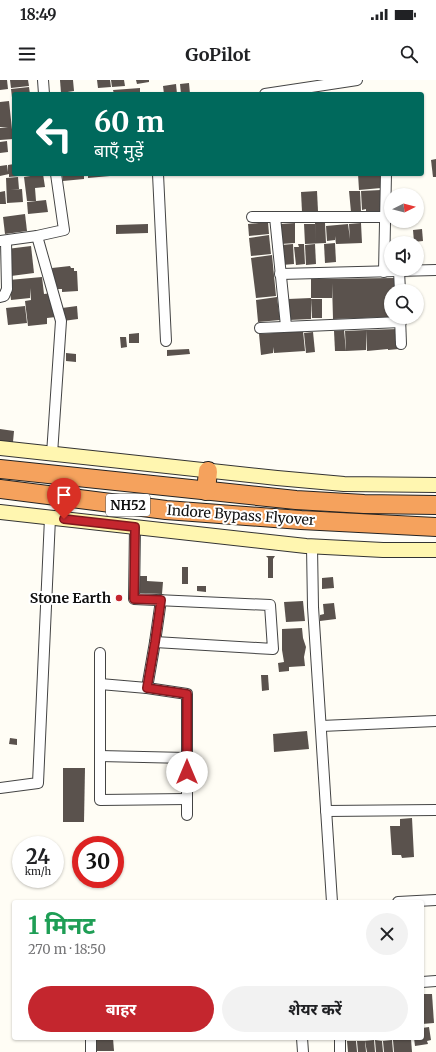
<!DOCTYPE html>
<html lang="hi">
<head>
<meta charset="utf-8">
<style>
	body { margin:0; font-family:Merriweather,"Noto Sans Devanagari",serif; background:#f2f2f2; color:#202124; height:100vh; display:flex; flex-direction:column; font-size:15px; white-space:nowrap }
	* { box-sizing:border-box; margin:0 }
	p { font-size:13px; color:#757577 }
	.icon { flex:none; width:22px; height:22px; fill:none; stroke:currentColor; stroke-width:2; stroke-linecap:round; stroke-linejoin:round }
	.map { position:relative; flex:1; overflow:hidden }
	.sheet { position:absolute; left:12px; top:820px; width:412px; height:140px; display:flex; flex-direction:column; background:#fff; border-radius:4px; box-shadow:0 1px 3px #0004 }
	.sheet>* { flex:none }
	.banner { position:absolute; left:12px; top:12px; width:412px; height:84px; border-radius:4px; box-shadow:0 1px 3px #0004; background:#00695c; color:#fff; overflow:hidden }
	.needle { width:26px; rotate:84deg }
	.controls { position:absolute; left:384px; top:108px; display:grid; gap:8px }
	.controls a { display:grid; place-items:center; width:40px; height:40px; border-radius:50%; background:#fff; box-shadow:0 1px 3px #0004; font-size:20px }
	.speed { position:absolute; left:12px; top:756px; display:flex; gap:8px; font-size:20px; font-weight:700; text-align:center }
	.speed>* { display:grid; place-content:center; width:52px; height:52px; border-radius:50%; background:#fff; box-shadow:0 1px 3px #0004; line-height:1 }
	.speed small { font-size:10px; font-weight:400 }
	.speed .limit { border:6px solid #d22; background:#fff; color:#111 }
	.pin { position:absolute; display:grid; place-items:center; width:34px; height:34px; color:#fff; margin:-41px -17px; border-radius:50% 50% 50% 0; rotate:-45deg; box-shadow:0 0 4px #0007 }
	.pin .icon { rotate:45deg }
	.me { position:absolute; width:44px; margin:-22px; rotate:0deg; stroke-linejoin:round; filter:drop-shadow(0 0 3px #0008) }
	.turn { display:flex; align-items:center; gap:14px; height:84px; padding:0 16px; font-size:18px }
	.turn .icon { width:52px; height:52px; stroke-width:2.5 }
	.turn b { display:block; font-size:28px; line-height:34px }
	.round { display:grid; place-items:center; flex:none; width:42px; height:42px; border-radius:21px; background:#f2f2f2 }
	.headline { display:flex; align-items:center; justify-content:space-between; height:68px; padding:0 16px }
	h1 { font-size:24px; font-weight:700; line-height:30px; color:#1e9e55 }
	.cta { display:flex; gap:8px; margin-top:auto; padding:8px 16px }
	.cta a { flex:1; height:46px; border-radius:24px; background:#c4262e; color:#fff; font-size:16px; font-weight:700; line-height:46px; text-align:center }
	.cta a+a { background:#f2f2f2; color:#202124 }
	.status { display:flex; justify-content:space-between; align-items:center; height:28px; padding:0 20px; background:#fff; direction:ltr }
	.status svg { height:11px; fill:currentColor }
	header { display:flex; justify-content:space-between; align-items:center; height:52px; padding:0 16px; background:#fff; font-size:18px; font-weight:700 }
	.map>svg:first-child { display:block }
	.building { fill:#5a524d }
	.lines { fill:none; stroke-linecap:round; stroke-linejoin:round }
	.street-casing { stroke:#444; stroke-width:12 }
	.secondary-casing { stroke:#333; stroke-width:16 }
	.highway-casing { stroke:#222; stroke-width:20 }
	.street { stroke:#fff; stroke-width:10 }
	.secondary { stroke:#fff6b0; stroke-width:14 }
	.highway { stroke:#f5a25d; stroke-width:18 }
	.route-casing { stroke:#7f191e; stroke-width:10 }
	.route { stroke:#c4262e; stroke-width:7 }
	.poi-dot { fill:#c4262e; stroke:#fff; stroke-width:1.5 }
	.labels { text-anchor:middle; stroke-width:4; stroke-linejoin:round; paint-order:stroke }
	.shield { fill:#fff; stroke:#585858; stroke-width:1 }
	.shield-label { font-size:13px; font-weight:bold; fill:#111 }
	.street-label { font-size:14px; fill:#111; stroke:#fff }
	.poi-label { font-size:14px; font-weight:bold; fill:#111; stroke:#fff; text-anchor:end }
</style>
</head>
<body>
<div class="status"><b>18:49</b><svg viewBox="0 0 49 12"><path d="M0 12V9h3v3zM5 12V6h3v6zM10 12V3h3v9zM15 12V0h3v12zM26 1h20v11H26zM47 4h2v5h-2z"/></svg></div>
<header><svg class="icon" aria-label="menu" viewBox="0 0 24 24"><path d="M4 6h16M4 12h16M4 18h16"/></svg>GoPilot<svg class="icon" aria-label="search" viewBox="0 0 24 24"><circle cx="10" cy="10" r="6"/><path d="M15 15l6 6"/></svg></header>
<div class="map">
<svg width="436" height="972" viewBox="0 0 436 972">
	<rect width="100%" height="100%" fill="#fffdf5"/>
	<!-- building -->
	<g class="building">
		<path d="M0 0H7L8 9 0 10Z"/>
		<path d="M10 0H28L29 6 11 8Z"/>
		<path d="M60 0H73L74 11 61 13Z"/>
		<path d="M97 0H110L111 7 98 8Z"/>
		<path d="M111 0H124L125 6 112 7Z"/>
		<path d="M136 0H149V2L137 4Z"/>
		<path d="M189 3 190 14H181L180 4Z"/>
		<path d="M176 4 177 14H164L163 6Z"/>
		<path d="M29 7 30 14H14V26H13L11 9Z"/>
		<path d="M140 8V14H114L113 10Z"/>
		<path d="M9 21 13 59 0 60V48L8 47H0V35L7 34 0 35V22Z"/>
		<path d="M7 61 8 72 0 73V62Z"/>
		<path d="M436 79V97H433L431 80Z"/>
		<path d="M14 84V94H19V96L9 97V94L0 96V86L7 85 8 92V85Z"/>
		<path d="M43 94 45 107 35 108 36 121H27L24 97Z"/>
		<path d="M62 94H84V99L63 101Z"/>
		<path d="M88 94H110V96L88 98Z"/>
		<path d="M358 94H381V108L359 110Z"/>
		<path d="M18 97 19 109 11 110 22 109 23 122 7 123 6 98Z"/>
		<path d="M381 110 382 131 366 132V129L362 130 361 111Z"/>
		<path d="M5 111 6 124H0V112Z"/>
		<path d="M317 111 318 131 302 132 301 112Z"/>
		<path d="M349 111H360L361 131 351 132Z"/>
		<path d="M46 120 48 132 28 134 27 122Z"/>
		<path d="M25 134 27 151 5 154 3 137Z"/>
		<path d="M268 142 269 154 249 156 248 144Z"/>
		<path d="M295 143V163L281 164 280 144Z"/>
		<path d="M315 143H325L326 163 305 164 304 144H315L316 162Z"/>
		<path d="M361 143 362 163 336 164 335 156V160L327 161 326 146 348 144 350 159 349 144Z"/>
		<path d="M148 144V153L116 154V145Z"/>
		<path d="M422 149 423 161 414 162 413 150Z"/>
		<path d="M269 155 271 174 251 176 249 158Z"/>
		<path d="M335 163 336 182 325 183 324 164Z"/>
		<path d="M293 164 294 184 282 185 281 165Z"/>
		<path d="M298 164H304L305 184 296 185 294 167H299Z"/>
		<path d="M315 164 316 184 306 185 305 165Z"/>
		<path d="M31 166 34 193 11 196 7 169Z"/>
		<path d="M272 175 276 216 256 218 251 178Z"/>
		<path d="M70 186 71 188H74V191H77L78 211 62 212V209H58L57 207H54L52 188Z"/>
		<path d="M42 197 44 214 52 213 56 237 47 238V244L28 246 25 221 31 220 30 208V218L11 220 9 200Z"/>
		<path d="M395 198 396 211H391V237L333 239 332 203V218H311V199Z"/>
		<path d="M277 217 280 240 258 242 256 220Z"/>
		<path d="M311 218V239L289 240 288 219Z"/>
		<path d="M311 219H322V238H312Z"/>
		<path d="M25 226 27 243 8 245 6 228Z"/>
		<path d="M77 226 78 239 63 241 62 228Z"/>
		<path d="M398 249 399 269 388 270V263V269L367 271 366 250Z"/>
		<path d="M344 250 346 271H335L334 251Z"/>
		<path d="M366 250V270L346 271 345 251Z"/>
		<path d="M303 251 305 271 274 273 273 267V273L261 275 259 254Z"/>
		<path d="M313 252 315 272 306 273 304 253Z"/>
		<path d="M139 253V263H129V254Z"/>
		<path d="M120 257H126L127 267 121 268Z"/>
		<path d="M189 269 190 274 167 276V270Z"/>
		<path d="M66 273 76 274V282L66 281Z"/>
		<path d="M0 349 14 351 13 362 0 361Z"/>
		<path d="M266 476H275L273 479V498H268V478Z"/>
		<rect x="182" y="487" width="6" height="17"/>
		<path d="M138 496H147V501L163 502 162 514 137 513Z"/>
		<path d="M333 497 334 508 322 509V498Z"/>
		<path d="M197 506H206V512L197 511Z"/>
		<path d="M303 521 305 541 286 542 284 522Z"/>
		<path d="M334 523 336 539 320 541V535L324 534 323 524Z"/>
		<path d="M302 548 303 558 306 567 304 577 305 586 289 587V591L279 592 278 583 284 582 282 570V549Z"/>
		<path d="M261 595H268L269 610 262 611Z"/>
		<path d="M307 651 309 669 274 672 273 654Z"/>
		<path d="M10 658 17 659V665L9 664Z"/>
		<path d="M63 688H85L84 742H63Z"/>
		<path d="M412 738 414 777 402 778 401 775H392L390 746H400V739Z"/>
		<path d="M422 914H432L434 943 422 944Z"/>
		<path d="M429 947 431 960 427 961 428 964 415 966 414 958H422V948Z"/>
		<path d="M95 958H113L114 971H96Z"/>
		<path d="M411 959 412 972H394L393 960Z"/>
		<path d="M374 960 375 972H367L365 961Z"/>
		<path d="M375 960 382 961 383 972H376Z"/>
		<path d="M392 960 393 972H384L383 961Z"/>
		<path d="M347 961H356L357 972H348Z"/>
		<path d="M357 961H365L366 972H358Z"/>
	</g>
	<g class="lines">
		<!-- street casing -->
		<g class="street-casing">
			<g id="street">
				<path d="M43 0 44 14"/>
				<path d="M265 14 357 0"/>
				<path d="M158 94 166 261"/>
				<path d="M252 137H385"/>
				<path d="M275 137 286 246"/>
				<path d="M37 156 61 241 52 374"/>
				<path d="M0 161 37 156 64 150 56 94"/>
				<path d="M399 191 400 211"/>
				<path d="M384 192 386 94"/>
				<path d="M280 194 436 190"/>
				<path d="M0 217 4 216 7 209 6 161"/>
				<path d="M400 237 401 264"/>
				<path d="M260 248 401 242"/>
				<path d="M135 447 134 519 270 525 273 569 155 562"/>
				<path d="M312 467 313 527 332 822"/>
				<path d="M100 573V720L187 719"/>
				<path d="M100 604 147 608 187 614V735"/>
				<path d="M147 608 155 562 161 520"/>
				<path d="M321 646 436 641"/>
				<path d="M100 676 187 678"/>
				<path d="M0 708 38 703 50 438"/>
				<path d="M326 731 436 730"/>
				<path d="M398 822 436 820"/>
				<path d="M422 902 436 901"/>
				<path d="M91 958V972"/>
				<path d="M302 958 303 972"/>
				<path d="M340 958V972"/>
			</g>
		</g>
		<!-- secondary casing -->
		<g class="secondary-casing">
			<g id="secondary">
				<path d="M0 368 277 398 344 404 436 405"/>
				<path d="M0 432 306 466 383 470H436"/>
			</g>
		</g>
		<!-- highway casing -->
		<g class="highway-casing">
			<g id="highway">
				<path d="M0 389 296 420 364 424 436 425"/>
				<path d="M0 409 166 430 301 440 436 447"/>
				<path d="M206 411 208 391"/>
			</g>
		</g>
		<!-- street -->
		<use href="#street" class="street"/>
		<!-- secondary -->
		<use href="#secondary" class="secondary"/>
		<!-- highway -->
		<use href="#highway" class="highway"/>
	</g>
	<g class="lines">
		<!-- route casing -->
		<g class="route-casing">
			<path id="route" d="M64 439 135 447 134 519 161 520 155 562 147 608 187 614V692"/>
		</g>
		<!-- route -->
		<use href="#route" class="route"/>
	</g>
	<!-- markers -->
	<circle class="poi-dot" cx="119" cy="518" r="4"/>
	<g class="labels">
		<!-- shield labels -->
		<rect class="shield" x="106" y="414" width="44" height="22" rx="3"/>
		<g class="shield-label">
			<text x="128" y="430">NH52</text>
		</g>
		<!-- street labels -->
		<g class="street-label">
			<text transform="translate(241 435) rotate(4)" y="5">Indore Bypass Flyover</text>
		</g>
		<!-- poi labels -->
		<g class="poi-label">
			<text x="111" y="523">Stone Earth</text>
		</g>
	</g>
</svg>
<div class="controls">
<a><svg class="needle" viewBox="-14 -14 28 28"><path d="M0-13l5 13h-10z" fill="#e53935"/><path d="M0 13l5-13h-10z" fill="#757577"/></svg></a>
<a><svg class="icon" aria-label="sound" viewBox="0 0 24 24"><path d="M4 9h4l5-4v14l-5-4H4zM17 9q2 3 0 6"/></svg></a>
<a><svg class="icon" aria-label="search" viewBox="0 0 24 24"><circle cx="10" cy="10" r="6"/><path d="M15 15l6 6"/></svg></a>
</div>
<div class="speed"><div>24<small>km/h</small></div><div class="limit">30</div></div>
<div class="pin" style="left:64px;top:439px;background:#d93025"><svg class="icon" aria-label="arrive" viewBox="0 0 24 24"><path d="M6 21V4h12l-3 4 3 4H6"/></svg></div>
<svg class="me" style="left:187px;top:692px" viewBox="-20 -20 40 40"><circle r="19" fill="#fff"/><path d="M0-13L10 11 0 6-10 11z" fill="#c4262e"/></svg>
<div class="banner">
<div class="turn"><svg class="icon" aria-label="left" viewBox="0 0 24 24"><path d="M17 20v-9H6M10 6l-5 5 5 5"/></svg><div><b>60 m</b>बाएँ मुड़ें</div></div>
</div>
<section class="sheet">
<div class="headline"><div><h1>1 मिनट</h1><p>270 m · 18:50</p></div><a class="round"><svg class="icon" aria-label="close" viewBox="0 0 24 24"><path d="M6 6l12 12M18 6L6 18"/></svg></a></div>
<div class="cta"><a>बाहर</a><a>शेयर करें</a></div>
</section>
</div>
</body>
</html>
